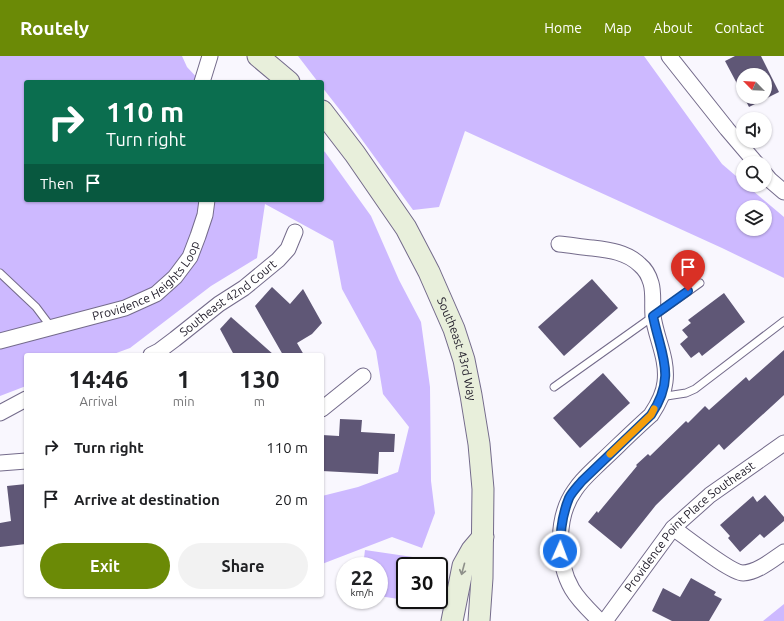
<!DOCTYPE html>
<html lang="en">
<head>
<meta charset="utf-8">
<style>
	body { margin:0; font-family:Ubuntu,sans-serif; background:#f2f2f2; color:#202124; height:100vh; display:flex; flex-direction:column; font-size:15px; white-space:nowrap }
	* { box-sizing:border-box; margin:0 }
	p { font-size:13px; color:#757577 }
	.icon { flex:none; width:22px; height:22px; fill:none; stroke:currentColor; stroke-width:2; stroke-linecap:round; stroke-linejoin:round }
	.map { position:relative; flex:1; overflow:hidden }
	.side { position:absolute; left:24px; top:297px; width:300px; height:244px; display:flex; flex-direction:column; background:#fff; border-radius:4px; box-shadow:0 1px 3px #0004 }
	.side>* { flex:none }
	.banner { position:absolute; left:24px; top:24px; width:300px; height:122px; border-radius:4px; box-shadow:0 1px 3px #0004; background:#0b6e4f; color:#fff; overflow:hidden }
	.needle { width:26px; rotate:294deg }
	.tools { position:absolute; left:736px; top:12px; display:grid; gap:8px }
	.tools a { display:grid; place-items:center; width:36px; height:36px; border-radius:50%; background:#fff; box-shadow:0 1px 3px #0004; font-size:20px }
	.speed { position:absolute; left:336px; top:501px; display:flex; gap:8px; font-size:20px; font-weight:700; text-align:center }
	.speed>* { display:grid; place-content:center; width:52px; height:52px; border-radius:50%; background:#fff; box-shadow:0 1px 3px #0004; line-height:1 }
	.speed small { font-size:10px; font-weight:400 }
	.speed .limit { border:2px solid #111; border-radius:6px; background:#fff; color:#111 }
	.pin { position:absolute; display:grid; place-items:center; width:34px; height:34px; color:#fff; margin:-41px -17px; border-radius:50% 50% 50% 0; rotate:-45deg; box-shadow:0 0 4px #0007 }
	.pin .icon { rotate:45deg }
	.me { position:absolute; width:44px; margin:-22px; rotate:2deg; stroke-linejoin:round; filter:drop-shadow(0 0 3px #0008) }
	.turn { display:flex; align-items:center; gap:14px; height:84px; padding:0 16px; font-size:18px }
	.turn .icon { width:52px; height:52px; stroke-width:2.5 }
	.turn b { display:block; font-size:28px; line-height:34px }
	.then { display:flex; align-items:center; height:38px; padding:0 16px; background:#0003; gap:8px; font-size:15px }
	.eta { display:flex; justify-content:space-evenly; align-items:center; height:68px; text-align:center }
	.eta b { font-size:24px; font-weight:600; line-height:28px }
	.action { display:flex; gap:8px; margin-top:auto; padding:8px 16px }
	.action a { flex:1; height:46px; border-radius:24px; background:#6b8a06; color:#fff; font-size:16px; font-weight:600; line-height:46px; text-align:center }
	.action a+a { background:#f2f2f2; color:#202124 }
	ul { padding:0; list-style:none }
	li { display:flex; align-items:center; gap:12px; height:52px; padding:0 16px }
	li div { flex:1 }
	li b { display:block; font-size:15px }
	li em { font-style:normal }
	header { display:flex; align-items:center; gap:24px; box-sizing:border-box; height:56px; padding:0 20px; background:#6b8a06; color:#fff }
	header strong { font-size:19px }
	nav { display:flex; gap:22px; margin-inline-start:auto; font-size:14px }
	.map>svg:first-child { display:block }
	.green { fill:#cdb9ff; fill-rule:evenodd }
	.building { fill:#5f5776 }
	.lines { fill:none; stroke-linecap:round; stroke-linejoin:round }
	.service-casing { stroke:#746b8b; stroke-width:9 }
	.minor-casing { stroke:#746b8b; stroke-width:17 }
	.secondary-casing { stroke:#746b8b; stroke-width:23 }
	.service { stroke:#fff; stroke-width:7 }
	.minor { stroke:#fff; stroke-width:15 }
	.secondary { stroke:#e8efdb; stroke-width:21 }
	.oneway { stroke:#8e908a }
	.route-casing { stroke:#114b97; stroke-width:10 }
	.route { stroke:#1a73e8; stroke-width:7 }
	.slow { stroke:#f59e0b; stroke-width:7 }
	.labels { text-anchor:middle; stroke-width:4; stroke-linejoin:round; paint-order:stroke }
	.street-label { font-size:12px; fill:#1f1b28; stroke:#f9f7fe }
</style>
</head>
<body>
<header>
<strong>Routely</strong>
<nav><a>Home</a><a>Map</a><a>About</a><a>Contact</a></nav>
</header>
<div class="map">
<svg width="784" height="565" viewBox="0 0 784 565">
	<rect width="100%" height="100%" fill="#f9f7fe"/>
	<!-- green -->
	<g class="green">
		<path d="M0 0H182L187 11 201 26H26V144H322V94L325 96 371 160 399 224 421 266 430 331 431 425 435 457 422 492 392 481 322 508V440L358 431 398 416 409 371 383 338 376 295 342 233 333 185 265 148 257 202 211 230 130 292 111 299H26V330L0 340Z"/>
		<path d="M298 0H644L722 108 743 126V129H746L784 161V222L722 192 465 75 439 151 413 154 347 63 322 31V26H318ZM743 151H765V173H743Z"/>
		<path d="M365 494 433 504 432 510H405V544L379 540V510H363Z"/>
		<path d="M784 548V565H763Z"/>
	</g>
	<!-- building -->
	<g class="building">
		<path d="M735 0H761L779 36 749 51 744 41H765V19H743V39L725 5Z"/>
		<path d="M592 223 618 252 564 300 538 271Z"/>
		<path d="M272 231 290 248 303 233 322 267 312 278 297 287 304 299H283L255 250Z"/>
		<path d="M724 237 745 266 702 300 699 296 691 302 680 288 688 281 682 274 691 267 688 264Z"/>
		<path d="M231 261 274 299H234L220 273Z"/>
		<path d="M784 294V339L724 394 719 388 656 449 621 493 588 466 597 455 598 457 637 410 636 409 648 398 650 400 686 365 688 367 705 350 709 354 746 321 749 325Z"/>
		<path d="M603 317 630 347 580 392 553 362Z"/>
		<path d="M340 363 362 364 361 376 395 378 394 396H379L378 418 322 415V379L339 380Z"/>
		<path d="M26 428V488L0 491V467L11 465 7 430Z"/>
		<path d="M765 439 784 461V465L764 482 760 478 740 496 728 482 730 480 720 469 753 440 757 446Z"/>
		<path d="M691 522 716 536 714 539 722 543 709 565H672L652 555 663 532 680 541Z"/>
	</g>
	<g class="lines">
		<!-- service casing -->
		<g class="service-casing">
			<g id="service">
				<path d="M0 217 36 251 51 271"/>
				<path d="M554 331 700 227"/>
				<path d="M660 341 686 337 695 333 784 265"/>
			</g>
		</g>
		<!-- minor casing -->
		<g class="minor-casing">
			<g id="minor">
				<path d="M669 0 727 73 756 107"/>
				<path d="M202 26 210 0"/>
				<path d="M765 118 770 124 784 136"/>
				<path d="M559 188C570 189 581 191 592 192 609 194 627 196 640 209 645 213 649 220 651 227 654 237 652 249 653 260 656 282 668 303 665 326 664 337 657 350 651 359 634 374 618 390 602 405 593 414 582 423 575 434 556 460 556 505 572 533 579 545 590 555 600 565"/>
				<path id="s1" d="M0 285 125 252 156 238 175 221 190 201 198 180 205 159 207 144"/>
				<path id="s2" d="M151 299 159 295 175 283 219 248 244 232 278 204 288 193 295 176"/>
				<path d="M322 353 363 320"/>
				<path d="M0 357 26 343"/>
				<path d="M0 407 26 405"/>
				<path d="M673 472C686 481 731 517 743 517 758 516 772 504 784 496"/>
				<path id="s3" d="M605 565 673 472 710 439 784 387"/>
			</g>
		</g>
		<!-- secondary casing -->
		<g class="secondary-casing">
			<g id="secondary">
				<path d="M258 0 289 26"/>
				<path id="s4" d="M322 55 355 98 406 172 429 216 454 273 464 304 471 339 479 388 483 433 482 522 479 565"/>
				<path d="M452 565 463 510 472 494 483 481"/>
			</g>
		</g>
		<!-- service -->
		<use href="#service" class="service"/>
		<!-- minor -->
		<use href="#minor" class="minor"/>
		<!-- secondary -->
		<use href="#secondary" class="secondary"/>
	</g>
	<!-- one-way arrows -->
	<defs><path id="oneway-shaft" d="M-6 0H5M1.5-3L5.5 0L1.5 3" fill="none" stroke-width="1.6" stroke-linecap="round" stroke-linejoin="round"/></defs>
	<use class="oneway" href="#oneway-shaft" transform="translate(463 513) rotate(105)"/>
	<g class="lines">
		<!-- route casing -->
		<g class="route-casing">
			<path id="route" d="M560 495C560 478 562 459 569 442 572 436 578 430 582 425L651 359C677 320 661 300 653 260L688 235"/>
		</g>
		<!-- route -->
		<use href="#route" class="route"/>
		<!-- slow -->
		<path class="slow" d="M610 398 651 359 654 353"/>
	</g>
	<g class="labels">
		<!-- street labels -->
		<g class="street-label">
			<text dy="4" stroke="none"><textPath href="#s1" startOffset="163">Providence Heights Loop</textPath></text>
			<text dy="4" stroke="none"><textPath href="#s2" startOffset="96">Southeast 42nd Court</textPath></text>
			<text dy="4" stroke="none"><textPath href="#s4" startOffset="276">Southeast 43rd Way</textPath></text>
			<text dy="4" stroke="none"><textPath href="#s3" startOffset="128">Providence Point Place Southeast</textPath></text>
		</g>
	</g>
</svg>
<div class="tools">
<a><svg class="needle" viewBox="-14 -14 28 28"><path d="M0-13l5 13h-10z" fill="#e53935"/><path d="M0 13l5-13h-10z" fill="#757577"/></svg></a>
<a><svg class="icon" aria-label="sound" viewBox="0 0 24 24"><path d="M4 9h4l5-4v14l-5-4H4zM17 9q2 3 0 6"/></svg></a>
<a><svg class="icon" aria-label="search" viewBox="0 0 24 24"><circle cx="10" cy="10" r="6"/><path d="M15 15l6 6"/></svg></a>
<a><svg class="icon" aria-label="layers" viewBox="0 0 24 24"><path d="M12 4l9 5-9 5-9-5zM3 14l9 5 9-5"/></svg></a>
</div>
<div class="speed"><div>22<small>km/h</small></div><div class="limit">30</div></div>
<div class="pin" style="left:688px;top:235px;background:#d93025"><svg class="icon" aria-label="arrive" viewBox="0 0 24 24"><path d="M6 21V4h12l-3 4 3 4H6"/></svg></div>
<svg class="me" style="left:560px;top:495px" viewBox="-20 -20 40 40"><circle r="17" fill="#1a73e8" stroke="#fff" stroke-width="3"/><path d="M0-11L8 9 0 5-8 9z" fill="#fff"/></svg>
<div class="banner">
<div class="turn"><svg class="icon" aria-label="right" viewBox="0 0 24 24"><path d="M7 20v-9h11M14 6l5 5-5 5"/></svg><div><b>110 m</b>Turn right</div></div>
<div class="then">Then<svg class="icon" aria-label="arrive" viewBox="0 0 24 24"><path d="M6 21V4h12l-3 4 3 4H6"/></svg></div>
</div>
<section class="side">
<div class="eta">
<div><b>14:46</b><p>Arrival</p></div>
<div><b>1</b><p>min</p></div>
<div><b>130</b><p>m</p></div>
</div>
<ul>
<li><svg class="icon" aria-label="right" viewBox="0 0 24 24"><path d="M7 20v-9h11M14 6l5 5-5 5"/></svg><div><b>Turn right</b></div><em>110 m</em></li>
<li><svg class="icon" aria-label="arrive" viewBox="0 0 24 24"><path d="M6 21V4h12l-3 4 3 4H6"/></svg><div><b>Arrive at destination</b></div><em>20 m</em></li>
</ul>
<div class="action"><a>Exit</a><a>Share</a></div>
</section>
</div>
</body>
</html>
